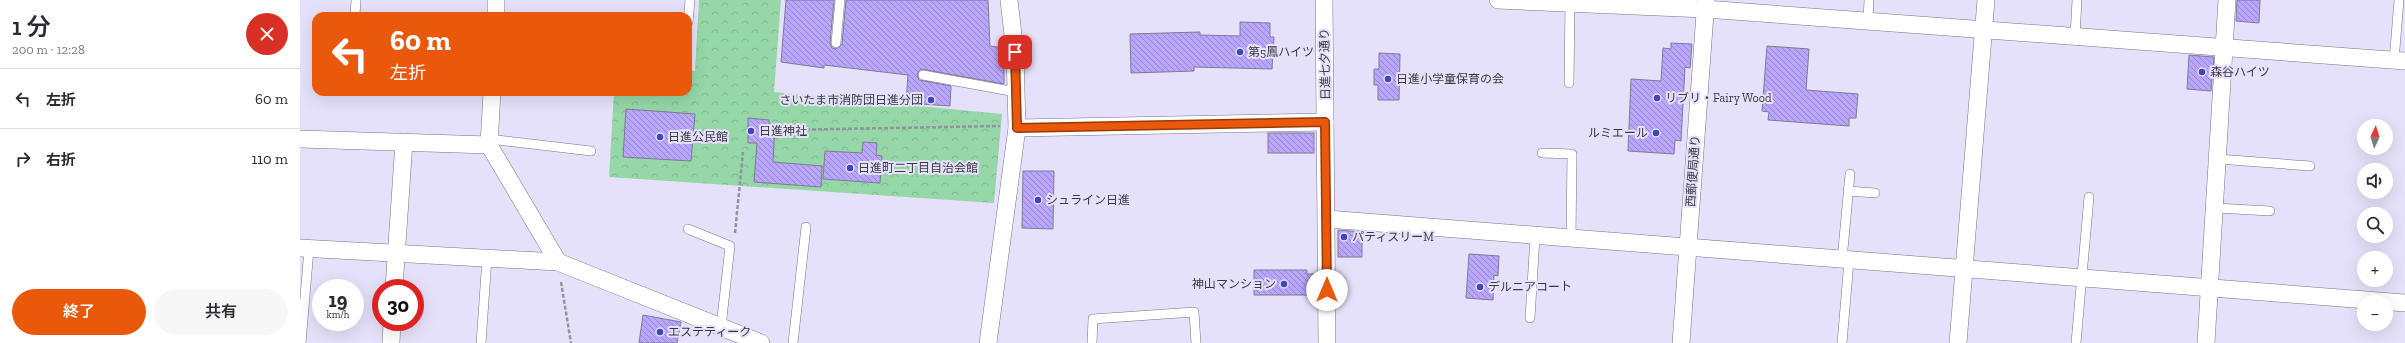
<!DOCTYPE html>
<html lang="ja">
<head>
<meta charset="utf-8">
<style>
	body { margin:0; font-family:"Zilla Slab","Noto Sans JP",serif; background:#f7f7f7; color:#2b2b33; height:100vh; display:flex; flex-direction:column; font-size:15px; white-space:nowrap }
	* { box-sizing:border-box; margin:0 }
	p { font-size:13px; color:#7c7c81 }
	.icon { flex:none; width:22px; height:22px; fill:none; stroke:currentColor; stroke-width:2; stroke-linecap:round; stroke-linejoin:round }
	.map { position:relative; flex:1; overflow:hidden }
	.sheet { display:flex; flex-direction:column; background:#fff; width:300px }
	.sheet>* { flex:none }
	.hud { position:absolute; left:12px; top:12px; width:380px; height:84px; border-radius:12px; box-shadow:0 4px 16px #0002; background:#ea580c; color:#fff; overflow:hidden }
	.needle { width:26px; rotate:4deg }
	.controls { position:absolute; left:2057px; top:119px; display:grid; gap:8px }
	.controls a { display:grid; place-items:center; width:36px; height:36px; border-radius:50%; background:#fff; box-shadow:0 4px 16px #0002; font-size:20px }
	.speed { position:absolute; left:12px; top:279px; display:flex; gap:8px; font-size:20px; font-weight:700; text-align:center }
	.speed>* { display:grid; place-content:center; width:52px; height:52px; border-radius:50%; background:#fff; box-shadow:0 4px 16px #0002; line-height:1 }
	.speed small { font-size:10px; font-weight:400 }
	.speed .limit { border:6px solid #d22; background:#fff; color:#111 }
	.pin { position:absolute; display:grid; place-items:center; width:34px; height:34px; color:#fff; margin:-17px; border-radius:8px; box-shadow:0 2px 6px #0006 }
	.me { position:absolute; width:44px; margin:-22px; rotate:0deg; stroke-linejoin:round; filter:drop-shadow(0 0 3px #0008) }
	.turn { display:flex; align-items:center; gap:14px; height:84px; padding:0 12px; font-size:18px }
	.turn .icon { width:52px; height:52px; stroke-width:2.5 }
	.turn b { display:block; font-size:28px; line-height:34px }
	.round { display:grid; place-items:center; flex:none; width:42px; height:42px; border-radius:21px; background:#f7f7f7 }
	.summary { display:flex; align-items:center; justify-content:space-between; height:68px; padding:0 12px }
	h1 { font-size:24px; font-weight:600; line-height:30px }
	.button { display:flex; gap:8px; margin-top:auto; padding:8px 12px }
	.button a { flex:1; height:46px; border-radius:24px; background:#ea580c; color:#fff; font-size:16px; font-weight:600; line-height:46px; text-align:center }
	.button a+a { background:#f7f7f7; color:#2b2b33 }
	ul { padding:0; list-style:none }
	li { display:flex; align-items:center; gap:12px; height:60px; padding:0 12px; border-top:1px solid #e1e1e2 }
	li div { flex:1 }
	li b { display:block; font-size:15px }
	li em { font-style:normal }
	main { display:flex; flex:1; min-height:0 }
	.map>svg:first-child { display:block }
	.park { fill:url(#park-crowns) }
	.building { fill:url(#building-back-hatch); stroke:#7e7b90 }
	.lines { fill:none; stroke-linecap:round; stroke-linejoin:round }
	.service-casing { stroke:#767388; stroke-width:10 }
	.minor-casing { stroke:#767388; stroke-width:18 }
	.path { stroke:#9491a3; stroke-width:2.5; stroke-dasharray:4 2; stroke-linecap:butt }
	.service { stroke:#fff; stroke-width:9 }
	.minor { stroke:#fff; stroke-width:17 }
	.route-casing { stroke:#983908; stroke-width:10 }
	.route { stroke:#ea580c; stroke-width:7 }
	.poi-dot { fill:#4245ba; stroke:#e6e1fa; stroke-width:1.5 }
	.labels { text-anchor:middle; stroke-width:4; stroke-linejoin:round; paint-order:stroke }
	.poi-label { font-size:12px; fill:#3a3842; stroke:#e6e1fa; text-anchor:start }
	.street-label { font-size:12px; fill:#3a3842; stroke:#e6e1fa }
</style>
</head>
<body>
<main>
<section class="sheet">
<div class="summary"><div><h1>1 分</h1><p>200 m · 12:28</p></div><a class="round" style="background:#d93025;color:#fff"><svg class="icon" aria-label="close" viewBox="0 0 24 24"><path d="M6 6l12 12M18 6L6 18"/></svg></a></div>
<ul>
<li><svg class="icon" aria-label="left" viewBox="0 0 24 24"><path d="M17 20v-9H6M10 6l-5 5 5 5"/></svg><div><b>左折</b></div><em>60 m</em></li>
<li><svg class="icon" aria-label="right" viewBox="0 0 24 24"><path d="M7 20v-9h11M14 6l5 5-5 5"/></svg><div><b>右折</b></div><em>110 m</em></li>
</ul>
<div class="button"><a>終了</a><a>共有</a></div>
</section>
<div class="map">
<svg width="2105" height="343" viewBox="0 0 2105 343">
	<defs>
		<pattern id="park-crowns" width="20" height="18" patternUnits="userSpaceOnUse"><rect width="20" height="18" fill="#95d7a7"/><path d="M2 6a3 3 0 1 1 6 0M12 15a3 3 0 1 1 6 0" fill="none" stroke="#81b991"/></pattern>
		<pattern id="building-back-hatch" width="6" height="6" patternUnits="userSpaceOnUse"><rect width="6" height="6" fill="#b9a6fc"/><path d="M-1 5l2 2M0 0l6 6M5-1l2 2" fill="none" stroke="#9788ce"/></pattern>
	</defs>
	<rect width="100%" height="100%" fill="#e6e1fa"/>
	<!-- park -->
	<path class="park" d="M399 0H481L474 92 702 114 694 203 309 177 314 92H388V70L395 71Z"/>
	<!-- building -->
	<g class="building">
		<path d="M486 0H534L530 43 532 48 536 49 542 44 546 0H688L690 46 704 48V84L621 69 617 74 619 80 651 86 650 106 606 103 608 75 524 65V68L481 62Z"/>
		<path d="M1937 0H1960L1959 23 1936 21Z"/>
		<path d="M940 22 970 23V37H974L972 69 894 67V71L831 73 830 34 900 32V35L940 36Z"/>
		<path d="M1371 43 1392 44 1390 68 1385 67 1381 141 1375 140 1374 154 1328 151 1331 79 1361 81 1363 48 1371 49Z"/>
		<path d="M1467 46 1509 49 1506 90 1558 94 1556 118H1549V126L1468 120 1469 112 1462 111Z"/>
		<path d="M1079 53 1100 54 1099 100H1078V85H1074V69H1079Z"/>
		<path d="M1889 55 1914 57 1911 91 1887 89Z"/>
		<path d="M326 109 395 114 391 161 323 157Z"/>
		<path d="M448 118 469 120V124L475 125 473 162 522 166 521 187 454 182 457 143H448Z"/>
		<rect x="968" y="133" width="46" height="20"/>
		<path d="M563 142 577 143 576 155 582 156 580 183 523 179 525 151 562 153Z"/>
		<path d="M723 171H754L753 229 722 228Z"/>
		<path d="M1038 230 1062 232V257H1038Z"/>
		<path d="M1169 254 1199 256 1198 276 1194 275 1193 300 1166 298Z"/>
		<path d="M954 270H1007V274H1014L1013 295H954Z"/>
		<path d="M343 315 381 322 377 343H339Z"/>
	</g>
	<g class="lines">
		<!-- service casing -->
		<g class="service-casing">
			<g id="service">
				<path d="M55 16 56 0"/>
				<path d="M1568 21 1569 0"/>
				<path d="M388 22 390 0"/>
				<path d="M1775 37 1777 0"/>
				<path d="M536 43 540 0"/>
				<path d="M2094 61 2099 0"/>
				<path d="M623 75 716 92"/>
				<path d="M1269 83 1270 3"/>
				<path d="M189 139 291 151"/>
				<path d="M1242 153 1272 154 1271 239"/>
				<path d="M1918 159 2010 166"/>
				<path d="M1548 191 1575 193"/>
				<path d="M1915 208 1970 211"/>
				<path d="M388 229 430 246 421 327"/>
				<path d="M1542 260 1550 174"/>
				<path d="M1230 318 1235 237"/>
				<path d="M1 343 9 249"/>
				<path d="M181 343 187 258"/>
				<path d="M493 343 506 227"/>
				<path d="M792 343 793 319 894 312 896 343"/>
				<path d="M1542 343 1549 261"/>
				<path d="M1776 343 1789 197"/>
			</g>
		</g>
		<!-- minor casing -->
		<g class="minor-casing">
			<g id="minor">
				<path d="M1024 0 1027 343"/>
				<path d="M1198 0 1405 9 2105 61"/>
				<path d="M196 16V0"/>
				<path d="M192 92 189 145 258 262"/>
				<path d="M717 128 1025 122"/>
				<path d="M0 139 189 145"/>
				<path d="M1027 219 2105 303"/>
				<path d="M0 248 258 262 461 343"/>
				<path d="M94 288 104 142"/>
				<path d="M91 343 92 322"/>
				<path d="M688 343 717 128 715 52 709 0"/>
				<path d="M1381 343 1406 0"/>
				<path d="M1658 343 1686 0"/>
				<path d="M1906 343 1927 0"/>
			</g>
		</g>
		<!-- path -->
		<g class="path">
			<path d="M482 130 700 126"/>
			<path d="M435 233 443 152"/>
			<path d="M261 282 271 343"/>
		</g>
		<!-- service -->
		<use href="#service" class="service"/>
		<!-- minor -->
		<use href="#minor" class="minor"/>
	</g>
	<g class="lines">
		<!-- route casing -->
		<g class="route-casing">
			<path id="route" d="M715 52 717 128 1025 122 1027 290"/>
		</g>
		<!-- route -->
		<use href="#route" class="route"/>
	</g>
	<!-- markers -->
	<g class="poi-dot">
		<circle cx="940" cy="52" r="4"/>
		<circle cx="1902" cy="72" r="4"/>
		<circle cx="1088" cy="79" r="4"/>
		<circle cx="1357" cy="98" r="4"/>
		<circle cx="631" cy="100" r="4"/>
		<circle cx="451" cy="131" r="4"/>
		<circle cx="1356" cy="133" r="4"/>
		<circle cx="360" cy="137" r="4"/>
		<circle cx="550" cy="168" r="4"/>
		<circle cx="738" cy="200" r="4"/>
		<circle cx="1044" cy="237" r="4"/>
		<circle cx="984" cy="284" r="4"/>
		<circle cx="1180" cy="287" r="4"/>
		<circle cx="360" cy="332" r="4"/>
	</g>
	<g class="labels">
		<!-- poi labels -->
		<g class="poi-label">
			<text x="948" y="56">第5鳳ハイツ</text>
			<text x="1910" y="76">森谷ハイツ</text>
			<text x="1096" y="83">日進小学童保育の会</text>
			<text x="1365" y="102">リブリ・Fairy Wood</text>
			<text x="623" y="104" text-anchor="end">さいたま市消防団日進分団</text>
			<text x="459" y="135">日進神社</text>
			<text x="1348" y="137" text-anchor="end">ルミエール</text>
			<text x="368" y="141">日進公民館</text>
			<text x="558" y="172">日進町二丁目自治会館</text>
			<text x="746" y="204">シュライン日進</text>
			<text x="1052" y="241">パティスリーM</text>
			<text x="976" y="288" text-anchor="end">神山マンション</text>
			<text x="1188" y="291">デルニアコート</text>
			<text x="368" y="336">エステティーク</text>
		</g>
		<!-- street labels -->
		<g class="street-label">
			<text transform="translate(1025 64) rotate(-91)" y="4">日進七夕通り</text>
			<text transform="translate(1393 171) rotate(-86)" y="4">西郵便局通り</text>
		</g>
	</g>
</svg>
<div class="controls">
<a><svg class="needle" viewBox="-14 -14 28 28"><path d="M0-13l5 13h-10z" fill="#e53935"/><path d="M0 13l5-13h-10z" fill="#7c7c81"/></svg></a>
<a><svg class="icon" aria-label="sound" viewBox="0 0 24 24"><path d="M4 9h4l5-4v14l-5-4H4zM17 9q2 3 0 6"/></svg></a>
<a><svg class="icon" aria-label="search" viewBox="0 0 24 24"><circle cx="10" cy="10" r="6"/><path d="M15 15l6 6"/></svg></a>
<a>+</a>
<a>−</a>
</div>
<div class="speed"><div>19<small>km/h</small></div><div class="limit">30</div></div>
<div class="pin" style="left:715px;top:52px;background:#d93025"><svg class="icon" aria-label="arrive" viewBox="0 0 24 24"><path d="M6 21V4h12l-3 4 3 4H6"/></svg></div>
<svg class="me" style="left:1027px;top:290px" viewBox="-20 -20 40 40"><circle r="19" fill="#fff"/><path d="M0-13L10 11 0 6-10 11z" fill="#ea580c"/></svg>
<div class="hud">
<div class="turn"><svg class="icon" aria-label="left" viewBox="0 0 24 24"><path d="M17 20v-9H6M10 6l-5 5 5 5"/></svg><div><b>60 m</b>左折</div></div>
</div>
</div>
</main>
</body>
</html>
